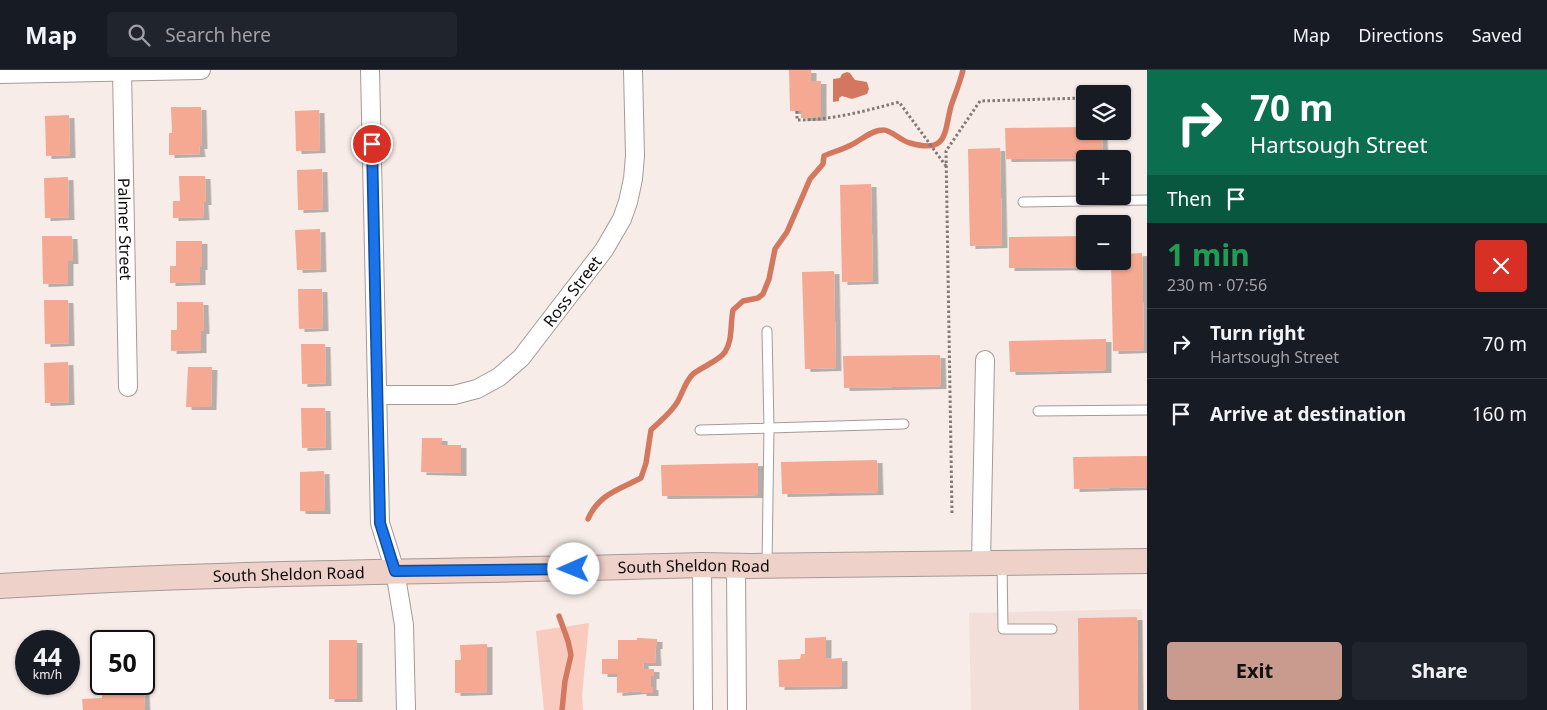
<!DOCTYPE html>
<html lang="en">
<head>
<meta charset="utf-8">
<style>
	body { margin:0; font-family:"Noto Sans",sans-serif; background:#20242c; color:#f1f3f6; height:100vh; display:flex; flex-direction:column; font-size:19px; white-space:nowrap }
	* { box-sizing:border-box; margin:0 }
	p { font-size:16px; color:#9ea1a6 }
	.icon { flex:none; width:28px; height:28px; fill:none; stroke:currentColor; stroke-width:2; stroke-linecap:round; stroke-linejoin:round }
	.map { position:relative; flex:1; overflow:hidden }
	.side { display:flex; flex-direction:column; background:#171b24; width:400px }
	.side>* { flex:none }
	.banner { background:#0b6e4f; color:#fff; overflow:hidden }
	.buttons { position:absolute; left:1076px; top:15px; display:grid; gap:10px }
	.buttons a { display:grid; place-items:center; width:55px; height:55px; border-radius:5px; background:#171b24; box-shadow:0 1px 4px #0004; font-size:25px }
	.speed { position:absolute; left:15px; top:560px; display:flex; gap:10px; font-size:25px; font-weight:700; text-align:center }
	.speed>* { display:grid; place-content:center; width:65px; height:65px; border-radius:50%; background:#171b24; box-shadow:0 1px 4px #0004; line-height:1 }
	.speed small { font-size:12px; font-weight:400 }
	.speed .limit { border:2px solid #111; border-radius:8px; background:#fff; color:#111 }
	.pin { position:absolute; display:grid; place-items:center; width:42px; height:42px; color:#fff; margin:-21px; border:2px solid #fff; border-radius:50%; box-shadow:0 1px 5px #0007 }
	.me { position:absolute; width:55px; margin:-28px; rotate:269deg; stroke-linejoin:round; filter:drop-shadow(0 0 4px #0008) }
	.turn { display:flex; align-items:center; gap:18px; height:105px; padding:0 20px; font-size:22px }
	.turn .icon { width:65px; height:65px; stroke-width:2.5 }
	.turn b { display:block; font-size:35px; line-height:42px }
	.then { display:flex; align-items:center; height:48px; padding:0 20px; background:#0003; gap:10px; font-size:19px }
	.round { display:grid; place-items:center; flex:none; width:52px; height:52px; border-radius:5px; background:#20242c }
	.overview { display:flex; align-items:center; justify-content:space-between; height:85px; padding:0 20px }
	h1 { font-size:30px; font-weight:700; line-height:38px; color:#1e9e55 }
	.action { display:flex; gap:10px; margin-top:auto; padding:10px 20px }
	.action a { flex:1; height:58px; border-radius:5px; background:#c89b8e; color:#111; font-size:20px; font-weight:700; line-height:58px; text-align:center }
	.action a+a { background:#20242c; color:#f1f3f6 }
	ul { padding:0; list-style:none }
	li { display:flex; align-items:center; gap:15px; height:70px; padding:0 20px; border-top:1px solid #363941 }
	li div { flex:1 }
	li b { display:block; font-size:19px }
	li em { font-style:normal }
	header { display:flex; align-items:center; gap:30px; box-sizing:border-box; height:70px; padding:0 25px; background:#171b24; border-bottom:1px solid #363941 }
	header strong { font-size:24px }
	nav { display:flex; gap:28px; margin-inline-start:auto; font-size:18px }
	.search { width:350px; height:45px; background:#20242c; display:flex; align-items:center; gap:12px; box-sizing:border-box; padding:0 18px; border-radius:5px; color:#9ea1a6; font-size:19px }
	main { display:flex; flex:1; min-height:0 }
	.map>svg:first-child { display:block }
	.built { fill:#f3dfd9 }
	.green { fill:#f9cbbe }
	.water { fill:#d3785e }
	.lines { fill:none; stroke-linecap:round; stroke-linejoin:round }
	.stream { stroke:#d3785e; stroke-width:5.5 }
	.building { fill:#f5a892; filter:url(#shadow) }
	.lane-casing { stroke:#a59a97; stroke-width:11 }
	.street-casing { stroke:#a59a97; stroke-width:20 }
	.secondary-casing { stroke:#a59a97; stroke-width:26 }
	.path { stroke:#817977; stroke-width:3; stroke-dasharray:2.5 2.5; stroke-linecap:butt }
	.lane { stroke:#fff; stroke-width:9 }
	.street { stroke:#fff; stroke-width:18 }
	.secondary { stroke:#eed2ca; stroke-width:24 }
	.route-casing { stroke:#114b97; stroke-width:12 }
	.route { stroke:#1a73e8; stroke-width:9 }
	.labels { text-anchor:middle; stroke-width:4.5; stroke-linejoin:round; paint-order:stroke }
	.street-label { font-size:16px; fill:#0f0b0a; stroke:#fff }
</style>
</head>
<body>
<header>
<strong>Map</strong>
<div class="search"><svg class="icon" aria-label="search" viewBox="0 0 24 24"><circle cx="10" cy="10" r="6"/><path d="M15 15l6 6"/></svg>Search here</div>
<nav><a>Map</a><a>Directions</a><a>Saved</a></nav>
</header>
<main>
<div class="map">
<svg width="1147" height="640" viewBox="0 0 1147 640">
	<defs>
		<filter id="shadow"><feDropShadow dx="5.5" dy="3" stdDeviation="0" flood-color="#0004"/></filter>
	</defs>
	<rect width="100%" height="100%" fill="#f7ece8"/>
	<!-- built -->
	<path class="built" d="M1142 539 1144 640H971L969 543Z"/>
	<!-- green -->
	<path class="green" d="M589 553 582 626 583 640H544L536 561Z"/>
	<!-- water -->
	<path class="water" d="M847 2 850 3 855 10 867 12 869 19 867 24 852 29 842 26 839 28V31L833 32V9L840 8 842 4Z"/>
	<g class="lines">
		<!-- stream -->
		<g class="stream">
			<path d="M588 449C599 424 618 420 641 408L646 393 651 360C660 351 672 342 678 331 683 322 685 312 693 304 702 297 720 290 725 282 733 270 730 254 733 240L743 231 758 228 763 224 769 209 775 179 787 162 810 109 823 94 824 86C832 82 841 80 849 76 859 72 871 60 883 60 890 59 901 71 910 73 948 84 944 63 951 36 955 24 960 13 963 0"/>
			<path d="M559 546 568 571 571 585 565 611 562 640"/>
		</g>
	</g>
	<!-- building -->
	<g class="building">
		<path d="M789 0H811V11H821V48H801V41H790Z"/>
		<path d="M171 37H201L202 76H199L200 84 169 85V63H172Z"/>
		<path d="M319 40 320 80 296 81 295 41Z"/>
		<path d="M69 45 70 85 46 86 45 46Z"/>
		<path d="M1085 57V61H1102L1103 88 1006 89 1005 58Z"/>
		<path d="M1000 78 1002 175 970 176 968 79Z"/>
		<path d="M322 99 323 139 298 140 297 100Z"/>
		<path d="M179 106H205L206 132H203L204 147 173 148V131H180Z"/>
		<path d="M68 107 69 147 45 148 44 108Z"/>
		<path d="M871 114 873 211 842 212 840 115Z"/>
		<path d="M320 159 321 199 297 200 295 160Z"/>
		<path d="M42 166H72L73 191H68V213L43 214Z"/>
		<path d="M1085 166V191H1106V197L1009 198V167Z"/>
		<path d="M176 171H202V197H200V212L170 213V196H176Z"/>
		<path d="M1142 183 1144 280 1113 281 1111 191H1122V184Z"/>
		<path d="M834 201 836 298 805 299 802 202Z"/>
		<path d="M298 219H322L323 258 299 259Z"/>
		<path d="M44 230H68L69 273 45 274Z"/>
		<path d="M177 232H203L204 261H201V280L171 281V260H177Z"/>
		<path d="M1106 269V300L1010 302 1009 271Z"/>
		<path d="M301 274H325L326 313 302 314Z"/>
		<path d="M940 285 941 316 844 318 843 286Z"/>
		<path d="M68 292 69 332 45 333 44 293Z"/>
		<path d="M188 297H212L211 337H186Z"/>
		<path d="M301 338H325L326 377 302 378Z"/>
		<path d="M422 368H442V375H461V403L421 402Z"/>
		<path d="M1147 386V417L1074 419 1073 387Z"/>
		<path d="M877 390 878 422 782 424 781 392Z"/>
		<path d="M758 393V425L662 426 661 395Z"/>
		<path d="M324 401 325 441H300V402Z"/>
		<path d="M1137 547 1138 640H1079L1078 548Z"/>
		<path d="M826 567V589L842 588V616L779 617 778 590 800 589 801 584H805V568Z"/>
		<path d="M637 568 657 569V576H655L656 593H643L644 599H654V606H651V617H653V623H641V621L617 623V604H602V589H618V570H637Z"/>
		<rect x="329" y="570" width="28" height="59"/>
		<path d="M487 574V622L455 623V590H461L460 575Z"/>
		<path d="M117 614V624L144 622 145 640H83L82 629 102 628V615Z"/>
	</g>
	<g class="lines">
		<!-- lane casing -->
		<g class="lane-casing">
			<g id="lane">
				<path d="M1023 132 1147 130"/>
				<path d="M1038 341 1147 340"/>
				<path d="M700 360 769 358 767 261"/>
				<path d="M1002 493 1003 559H1052"/>
				<path d="M767 496 769 358 904 354"/>
			</g>
		</g>
		<!-- street casing -->
		<g class="street-casing">
			<g id="street">
				<path id="s1" d="M122 0 128 317"/>
				<path d="M370 0 380 453 395 501 404 555 406 640"/>
				<path d="M0 4 201 0"/>
				<path id="s2" d="M377 325H454L477 319 499 307 521 288 604 180 622 149 628 132 633 109 635 86 633 0"/>
				<path d="M981 493 985 290"/>
				<path d="M702 495 703 640"/>
				<path d="M736 496 737 640"/>
			</g>
		</g>
		<!-- secondary casing -->
		<g class="secondary-casing">
			<g id="secondary">
				<path id="s3" d="M0 516C234 501 468 502 702 495L751 496 1147 491"/>
			</g>
		</g>
		<!-- path -->
		<g class="path">
			<path d="M797 41V50C833 50 865 41 899 32L946 96"/>
			<path d="M952 443 946 81 980 31 1085 28"/>
		</g>
		<!-- lane -->
		<use href="#lane" class="lane"/>
		<!-- street -->
		<use href="#street" class="street"/>
		<!-- secondary -->
		<use href="#secondary" class="secondary"/>
	</g>
	<g class="lines">
		<!-- route casing -->
		<g class="route-casing">
			<path id="route" d="M372 74 380 453 395 501 574 499"/>
		</g>
		<!-- route -->
		<use href="#route" class="route"/>
	</g>
	<g class="labels">
		<!-- street labels -->
		<g class="street-label">
			<text dy="6" stroke="none"><textPath href="#s1" startOffset="159">Palmer Street</textPath></text>
			<text dy="6" stroke="none"><textPath href="#s2" startOffset="239">Ross Street</textPath></text>
			<text dy="6" stroke="none"><textPath href="#s3" startOffset="694">South Sheldon Road</textPath></text>
			<text dy="6" stroke="none"><textPath href="#s3" startOffset="289">South Sheldon Road</textPath></text>
		</g>
	</g>
</svg>
<div class="buttons">
<a><svg class="icon" aria-label="layers" viewBox="0 0 24 24"><path d="M12 4l9 5-9 5-9-5zM3 14l9 5 9-5"/></svg></a>
<a>+</a>
<a>−</a>
</div>
<div class="speed"><div>44<small>km/h</small></div><div class="limit">50</div></div>
<div class="pin" style="left:372px;top:74px;background:#d93025"><svg class="icon" aria-label="arrive" viewBox="0 0 24 24"><path d="M6 21V4h12l-3 4 3 4H6"/></svg></div>
<svg class="me" style="left:574px;top:499px" viewBox="-20 -20 40 40"><circle r="19" fill="#fff"/><path d="M0-13L10 11 0 6-10 11z" fill="#1a73e8"/></svg>
</div>
<section class="side">
<div class="banner">
<div class="turn"><svg class="icon" aria-label="right" viewBox="0 0 24 24"><path d="M7 20v-9h11M14 6l5 5-5 5"/></svg><div><b>70 m</b>Hartsough Street</div></div>
<div class="then">Then<svg class="icon" aria-label="arrive" viewBox="0 0 24 24"><path d="M6 21V4h12l-3 4 3 4H6"/></svg></div>
</div>
<div class="overview"><div><h1>1 min</h1><p>230 m · 07:56</p></div><a class="round" style="background:#d93025;color:#fff"><svg class="icon" aria-label="close" viewBox="0 0 24 24"><path d="M6 6l12 12M18 6L6 18"/></svg></a></div>
<ul>
<li><svg class="icon" aria-label="right" viewBox="0 0 24 24"><path d="M7 20v-9h11M14 6l5 5-5 5"/></svg><div><b>Turn right</b><p>Hartsough Street</p></div><em>70 m</em></li>
<li><svg class="icon" aria-label="arrive" viewBox="0 0 24 24"><path d="M6 21V4h12l-3 4 3 4H6"/></svg><div><b>Arrive at destination</b></div><em>160 m</em></li>
</ul>
<div class="action"><a>Exit</a><a>Share</a></div>
</section>
</main>
</body>
</html>
